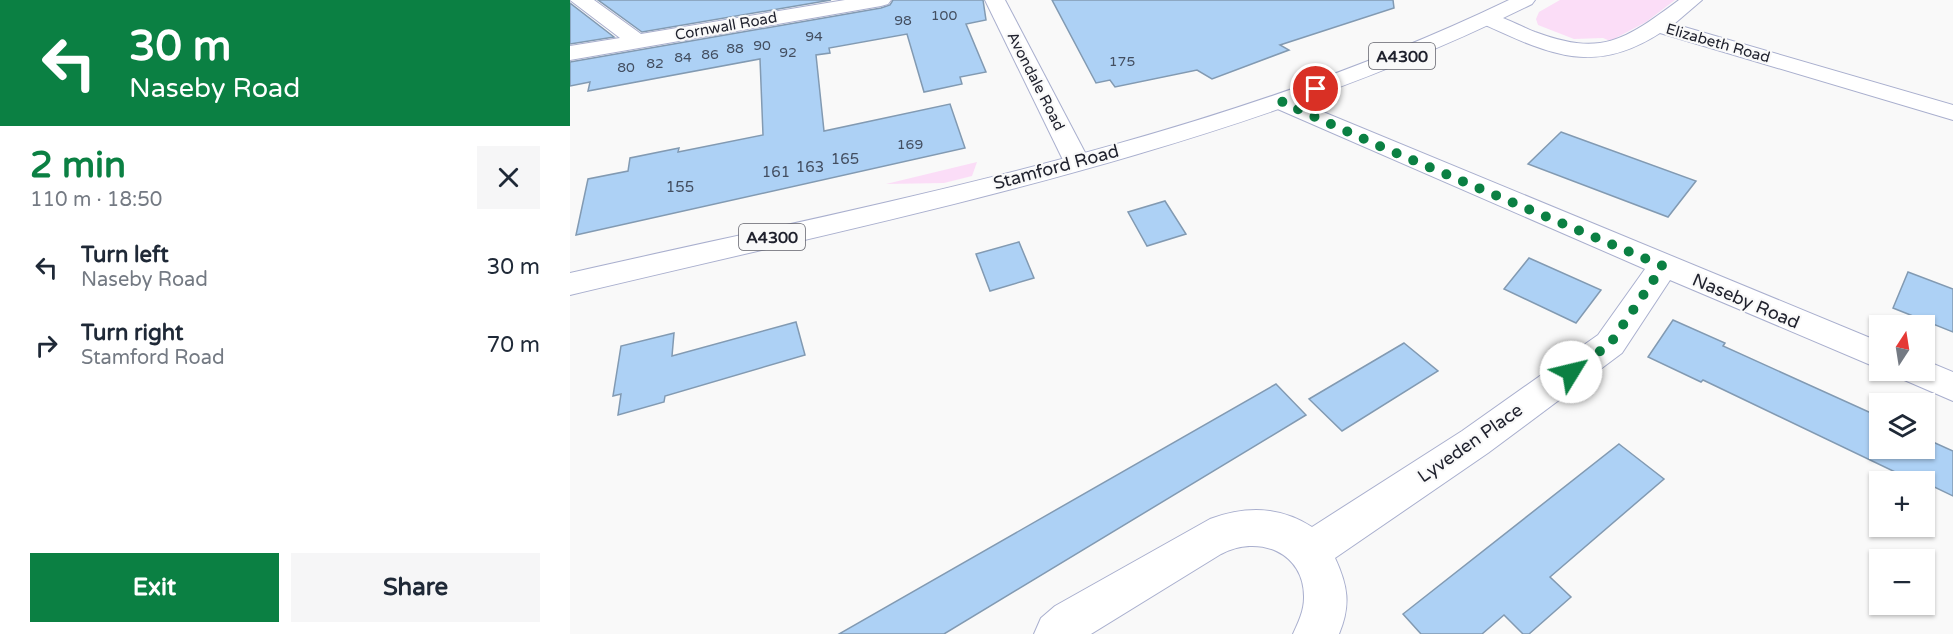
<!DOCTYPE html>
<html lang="en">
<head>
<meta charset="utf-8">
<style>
	body { margin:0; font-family:"Varela Round",sans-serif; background:#f6f6f7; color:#1f2937; height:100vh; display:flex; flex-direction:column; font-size:22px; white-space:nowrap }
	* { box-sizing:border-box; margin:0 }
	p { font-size:20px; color:#747a83 }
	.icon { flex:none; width:33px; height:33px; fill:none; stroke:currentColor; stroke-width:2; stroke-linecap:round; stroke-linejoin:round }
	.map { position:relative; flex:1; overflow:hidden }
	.details { display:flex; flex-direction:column; background:#fff; width:570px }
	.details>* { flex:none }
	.guide { background:#0b8043; color:#fff; overflow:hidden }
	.needle { width:39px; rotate:12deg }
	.controls { position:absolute; left:1299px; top:315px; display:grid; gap:12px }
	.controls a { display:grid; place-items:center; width:66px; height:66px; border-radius:0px; background:#fff; box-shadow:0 2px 4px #0004; font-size:30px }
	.pin { position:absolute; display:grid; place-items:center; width:51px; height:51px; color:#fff; margin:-26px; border:3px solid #fff; border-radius:50%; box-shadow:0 2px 6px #0007 }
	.me { position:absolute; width:66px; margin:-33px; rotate:54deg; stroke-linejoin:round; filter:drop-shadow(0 0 4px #0008) }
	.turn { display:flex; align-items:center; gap:21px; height:126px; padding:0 30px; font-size:27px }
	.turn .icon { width:78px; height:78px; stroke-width:2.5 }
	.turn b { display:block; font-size:42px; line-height:51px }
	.round { display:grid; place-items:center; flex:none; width:63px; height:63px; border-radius:0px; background:#f6f6f7 }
	.headline { display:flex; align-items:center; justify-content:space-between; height:102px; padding:0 30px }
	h1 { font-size:36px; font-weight:800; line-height:45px; color:#0b8043 }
	.primary-button { display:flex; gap:12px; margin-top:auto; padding:12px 30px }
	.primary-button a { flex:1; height:69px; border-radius:0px; background:#0b8043; color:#fff; font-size:24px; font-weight:800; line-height:69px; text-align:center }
	.primary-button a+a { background:#f6f6f7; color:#1f2937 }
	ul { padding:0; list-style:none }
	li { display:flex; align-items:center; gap:18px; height:78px; padding:0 30px }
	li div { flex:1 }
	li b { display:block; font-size:22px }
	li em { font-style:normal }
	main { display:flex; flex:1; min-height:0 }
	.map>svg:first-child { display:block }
	.green { fill:#fbddf7 }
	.building { fill:#add1f5; stroke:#829ab2; stroke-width:1.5 }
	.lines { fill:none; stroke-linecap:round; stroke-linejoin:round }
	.street-casing { stroke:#a9afce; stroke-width:2 }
	.primary-casing { stroke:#a9afce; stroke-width:2 }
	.street { fill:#fff; fill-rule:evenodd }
	.primary { fill:#fff; fill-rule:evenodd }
	.route { stroke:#0b8043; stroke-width:10; stroke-dasharray:0 18 }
	.labels { text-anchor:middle; stroke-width:4.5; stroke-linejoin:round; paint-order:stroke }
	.far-number-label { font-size:14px; fill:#434e60 }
	.far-street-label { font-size:15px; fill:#20222e; stroke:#f9f9f9 }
	.number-label { font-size:15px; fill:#434e60 }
	.shield { fill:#f9f9f9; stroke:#61626b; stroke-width:1.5 }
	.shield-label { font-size:16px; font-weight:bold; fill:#20222e }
	.street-label { font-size:18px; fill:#20222e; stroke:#f9f9f9 }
</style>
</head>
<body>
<main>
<section class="details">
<div class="guide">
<div class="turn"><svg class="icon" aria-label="left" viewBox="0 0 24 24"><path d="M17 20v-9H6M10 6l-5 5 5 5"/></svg><div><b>30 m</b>Naseby Road</div></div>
</div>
<div class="headline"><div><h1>2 min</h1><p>110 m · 18:50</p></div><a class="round"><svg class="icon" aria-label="close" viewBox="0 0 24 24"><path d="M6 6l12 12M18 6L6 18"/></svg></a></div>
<ul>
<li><svg class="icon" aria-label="left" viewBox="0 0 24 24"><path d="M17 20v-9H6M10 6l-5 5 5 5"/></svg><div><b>Turn left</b><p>Naseby Road</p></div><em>30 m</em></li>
<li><svg class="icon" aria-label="right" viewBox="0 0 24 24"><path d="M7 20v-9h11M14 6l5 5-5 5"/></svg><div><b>Turn right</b><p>Stamford Road</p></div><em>70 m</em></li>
</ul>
<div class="primary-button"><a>Exit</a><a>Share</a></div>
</section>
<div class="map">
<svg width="1383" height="634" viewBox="0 0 1383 634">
	<rect width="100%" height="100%" fill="#f9f9f9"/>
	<!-- green -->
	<g class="green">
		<path d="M990 0H1105L1076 22 1040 41 1033 38 1004 39 968 25 966 19 969 12Z"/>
		<path d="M407 162 402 176 374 183 316 184Z"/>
	</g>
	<!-- building -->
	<g class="building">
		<path d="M28 0H261L72 32Z"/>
		<path d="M323 0H413L416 20 396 24 416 72 390 77 392 84 354 92 337 34 259 48 260 53 246 55 254 131 380 104 395 148 6 235 18 179 58 171 60 158 109 148 108 152 193 135 190 59 18 91 20 82 0 86V62L311 8 320 5Z"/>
		<path d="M482 0H823L824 8 710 45 719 50 642 79 627 70 545 87 540 80 526 83Z"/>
		<path d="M0 3 44 37 0 44Z"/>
		<path d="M991 132 1126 181 1098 217 958 164Z"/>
		<path d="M595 201 616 234 577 246 558 212Z"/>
		<path d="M449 242 464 278 420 291 406 254Z"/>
		<path d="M959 258 1031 290 1006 323 934 289Z"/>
		<path d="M1338 272 1383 289V332L1323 308Z"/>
		<path d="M1103 320 1155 343 1153 346 1310 417V448H1354V438L1383 451V496L1354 482H1346L1133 380 1131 382 1078 357Z"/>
		<path d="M226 322 235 355 95 396 94 402 48 415 51 394 43 396 51 346 104 333 102 356Z"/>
		<path d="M834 343 868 371 772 431 739 399Z"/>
		<path d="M706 384 736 415 374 634H269Z"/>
		<path d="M1049 444 1094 479 980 577 1001 597 959 634H953L934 615 912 634H851L833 614Z"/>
	</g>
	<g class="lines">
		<!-- street casing -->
		<g class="street-casing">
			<g id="street">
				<path d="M0 0H24L71 34 275 0H321L318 4 311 6 0 60V46L50 38Z"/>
				<path d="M415 0H435L520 162 516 168 507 170 498 168 494 162Z"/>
				<path d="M1109 0H1132L1104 24 1383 105V120L1090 33C1022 77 977 53 911 23L907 19 911 15 918 13C934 17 950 26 965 32 1032 57 1055 40 1109 0Z"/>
				<path d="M712 95 1310 342V369L1100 280 1052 353 918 453 765 558C778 586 781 605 769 634H723C728 623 734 611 734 598 735 552 688 534 651 554L521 634H464L471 618 485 606 640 519C676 506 709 506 742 527L892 431 1028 335 1075 269 703 107 700 102 703 97Z"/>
				<path d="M1354 360 1383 372V401L1332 379 1327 370H1354Z"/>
			</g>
		</g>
		<!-- primary casing -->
		<g class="primary-casing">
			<path id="primary" d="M939 0H965L962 4C662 153 324 217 0 295V273C317 201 644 142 939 0Z"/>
		</g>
		<!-- street -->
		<use href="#street" class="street"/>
		<!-- primary -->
		<use href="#primary" class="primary"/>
	</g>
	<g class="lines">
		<!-- route -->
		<path class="route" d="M746 89 712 102 814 148 1093 266 1040 344 1001 372"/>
	</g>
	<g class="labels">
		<!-- far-number labels -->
		<g class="far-number-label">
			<text x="374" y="20">100</text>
			<text x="333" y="25">98</text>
			<text x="244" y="41">94</text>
			<text x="192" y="50">90</text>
			<text x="165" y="53">88</text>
			<text x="218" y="57">92</text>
			<text x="140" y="59">86</text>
			<text x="113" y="62">84</text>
			<text x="552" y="66">175</text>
			<text x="85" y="68">82</text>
			<text x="56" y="72">80</text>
			<text x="340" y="149">169</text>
		</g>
		<!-- far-street labels -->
		<g class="far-street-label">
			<text transform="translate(156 26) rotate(-10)" y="5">Cornwall Road</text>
			<text transform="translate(1148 43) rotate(16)" y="5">Elizabeth Road</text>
			<text transform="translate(466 81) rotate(63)" y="5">Avondale Road</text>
		</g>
		<!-- number labels -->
		<g class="number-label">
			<text x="275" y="164">165</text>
			<text x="240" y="172">163</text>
			<text x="206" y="177">161</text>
			<text x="110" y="192">155</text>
		</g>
		<!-- shield labels -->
		<g class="shield">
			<rect x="799" y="43" width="66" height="26" rx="4.5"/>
			<rect x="169" y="224" width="66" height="26" rx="4.5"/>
		</g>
		<g class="shield-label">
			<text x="832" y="62">A4300</text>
			<text x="202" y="243">A4300</text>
		</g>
		<!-- street labels -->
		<g class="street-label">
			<text transform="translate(486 167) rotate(-15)" y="6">Stamford Road</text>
			<text transform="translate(1176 301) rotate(23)" y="6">Naseby Road</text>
			<text transform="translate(900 443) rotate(-35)" y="6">Lyveden Place</text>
		</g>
	</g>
</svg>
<div class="controls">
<a><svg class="needle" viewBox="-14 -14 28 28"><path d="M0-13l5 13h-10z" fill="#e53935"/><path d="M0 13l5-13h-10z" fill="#747a83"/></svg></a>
<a><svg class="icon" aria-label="layers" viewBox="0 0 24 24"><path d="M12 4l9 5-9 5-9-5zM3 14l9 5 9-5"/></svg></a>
<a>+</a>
<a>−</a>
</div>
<div class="pin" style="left:746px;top:89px;background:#d93025"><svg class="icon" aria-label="arrive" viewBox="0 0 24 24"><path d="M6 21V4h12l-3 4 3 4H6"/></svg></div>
<svg class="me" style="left:1001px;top:372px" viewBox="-20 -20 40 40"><circle r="19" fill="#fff"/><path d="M0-13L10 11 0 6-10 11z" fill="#0b8043"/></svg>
</div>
</main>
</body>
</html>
